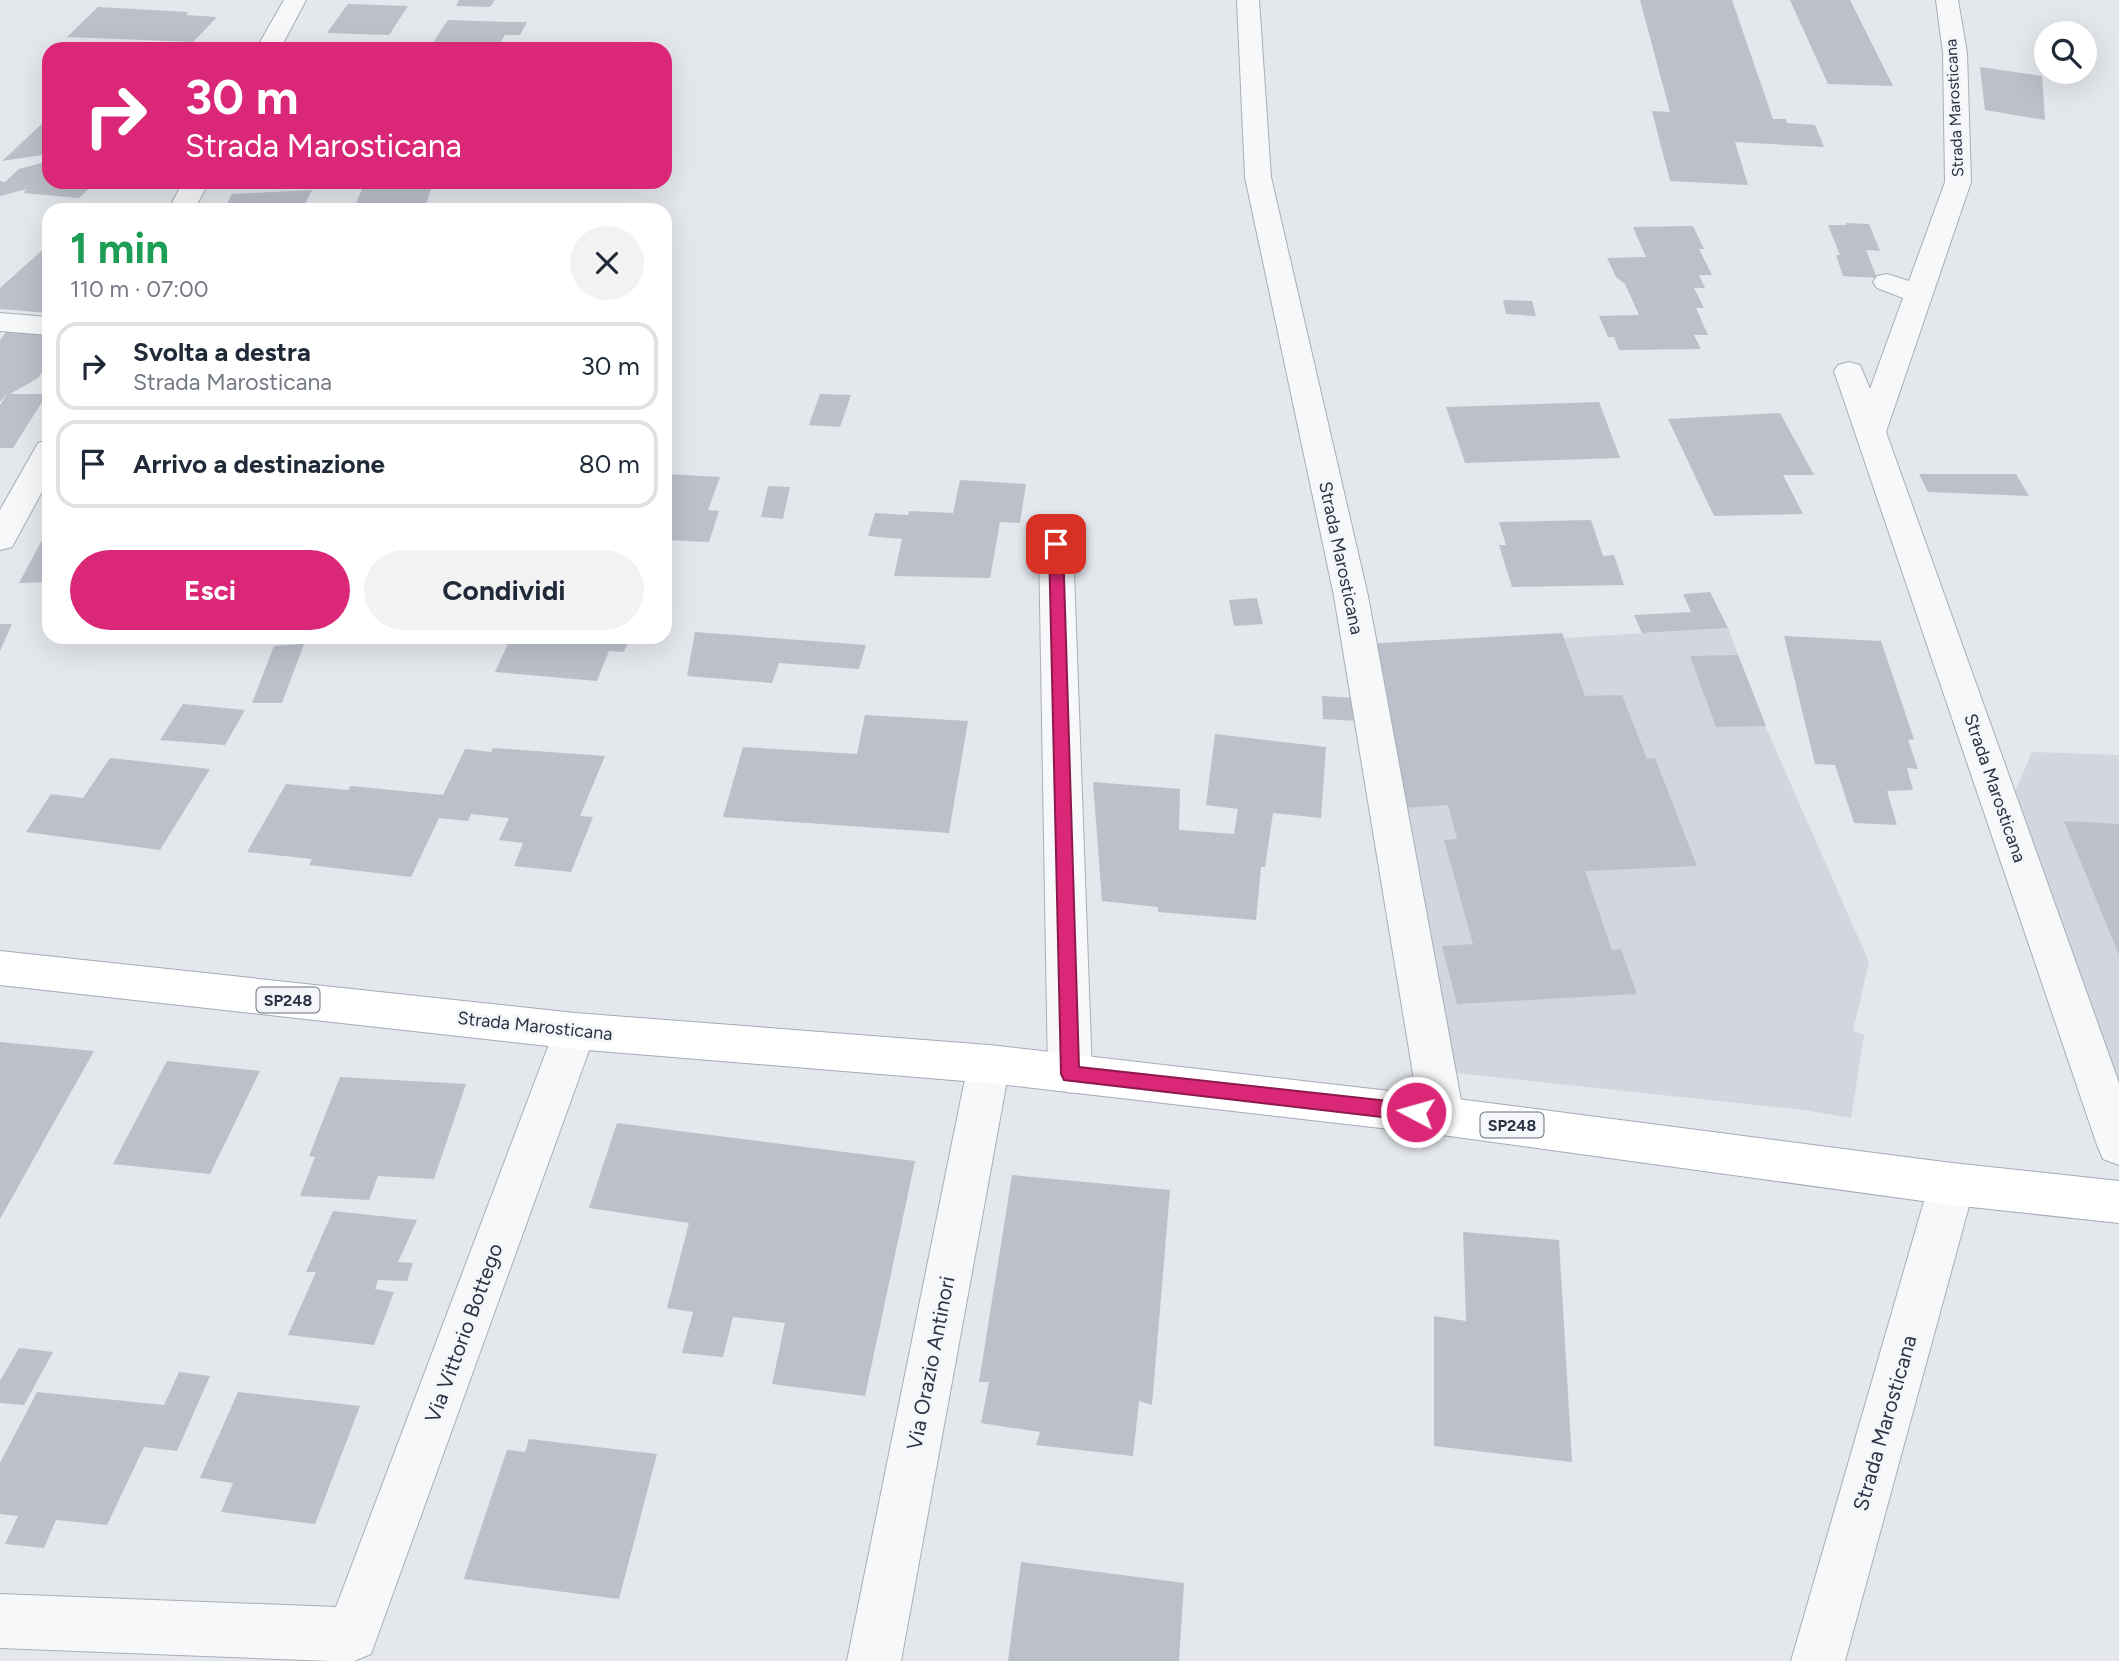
<!DOCTYPE html>
<html lang="it">
<head>
<meta charset="utf-8">
<style>
	body { margin:0; font-family:Figtree,sans-serif; background:#f2f2f3; color:#1f2937; height:100vh; display:flex; flex-direction:column; font-size:26px; white-space:nowrap }
	* { box-sizing:border-box; margin:0 }
	p { font-size:23px; color:#747a83 }
	.icon { flex:none; width:38px; height:38px; fill:none; stroke:currentColor; stroke-width:2; stroke-linecap:round; stroke-linejoin:round }
	.map { position:relative; flex:1; overflow:hidden }
	.sheet { position:absolute; left:42px; top:203px; width:630px; height:441px; display:flex; flex-direction:column; background:#fff; border-radius:21px; box-shadow:0 7px 28px #0002 }
	.sheet>* { flex:none }
	.top-card { position:absolute; left:42px; top:42px; width:630px; height:147px; border-radius:21px; box-shadow:0 7px 28px #0002; background:#db2777; color:#fff; overflow:hidden }
	.tools { position:absolute; left:2034px; top:21px; display:grid; gap:14px }
	.tools a { display:grid; place-items:center; width:63px; height:63px; border-radius:50%; background:#fff; box-shadow:0 7px 28px #0002; font-size:35px }
	.pin { position:absolute; display:grid; place-items:center; width:60px; height:60px; color:#fff; margin:-30px; border-radius:14px; box-shadow:0 4px 10px #0006 }
	.me { position:absolute; width:77px; margin:-38px; rotate:276deg; stroke-linejoin:round; filter:drop-shadow(0 0 5px #0008) }
	.turn { display:flex; align-items:center; gap:24px; height:147px; padding:0 28px; font-size:32px }
	.turn .icon { width:91px; height:91px; stroke-width:2.5 }
	.turn b { display:block; font-size:49px; line-height:60px }
	.round { display:grid; place-items:center; flex:none; width:74px; height:74px; border-radius:37px; background:#f2f2f3 }
	.summary { display:flex; align-items:center; justify-content:space-between; height:119px; padding:0 28px }
	h1 { font-size:42px; font-weight:700; line-height:52px; color:#1e9e55 }
	.button { display:flex; gap:14px; margin-top:auto; padding:14px 28px }
	.button a { flex:1; height:80px; border-radius:42px; background:#db2777; color:#fff; font-size:28px; font-weight:700; line-height:80px; text-align:center }
	.button a+a { background:#f2f2f3; color:#1f2937 }
	ul { padding:0; list-style:none }
	li { display:flex; align-items:center; gap:21px; height:88px; margin:0 14px 10px; padding:0 14px; border:4px solid #e0e1e3; border-radius:21px }
	li div { flex:1 }
	li b { display:block; font-size:26px }
	li em { font-style:normal }
	.map>svg:first-child { display:block }
	.built { fill:#d2d6de }
	.building { fill:#bbc0ca }
	.lines { fill:none; stroke-linecap:round; stroke-linejoin:round }
	.minor-casing { stroke:#a9aeb7; stroke-width:2 }
	.primary-casing { stroke:#a3abb8; stroke-width:2 }
	.minor { fill:#f7f8fa; fill-rule:evenodd }
	.primary { fill:#fff; fill-rule:evenodd }
	.route { fill:#db2777; stroke:#8e194d; stroke-width:2 }
	.labels { text-anchor:middle; stroke-width:6; stroke-linejoin:round; paint-order:stroke }
	.far-street-label { font-size:16px; fill:#2b3445; stroke:#f4f6f9 }
	.shield { fill:#f4f6f9; stroke:#676e7b; stroke-width:2 }
	.shield-label { font-size:16px; font-weight:bold; fill:#2b3445 }
	.street-label { font-size:18px; fill:#2b3445; stroke:#f4f6f9 }
	.near-street-label { font-size:21px; fill:#2b3445; stroke:#f4f6f9 }
</style>
</head>
<body>
<div class="map">
<svg width="2119" height="1661" viewBox="0 0 2119 1661">
	<rect width="100%" height="100%" fill="#e4e7ec"/>
	<!-- built -->
	<g class="built">
		<path d="M1728 628 1767 730 1869 962 1853 1031 1864 1035 1851 1118 1804 1110 1456 1073 1404 808 1562 633 1565 638Z"/>
		<path d="M2032 752 2119 755V1109L2008 807Z"/>
	</g>
	<!-- building -->
	<g class="building">
		<path d="M459 0H495L490 7 456 6Z"/>
		<path d="M1640 0H1732L1773 119H1786L1787 123 1815 125 1824 147 1735 142 1748 185 1670 181 1652 111 1670 112Z"/>
		<path d="M1790 0H1850L1893 86 1828 84Z"/>
		<path d="M348 4 408 6 389 35 327 33Z"/>
		<path d="M98 7 188 12 186 15 217 17 193 42 67 37Z"/>
		<path d="M448 20 512 22H527L520 35H505L497 49 430 47Z"/>
		<path d="M1980 67 2042 76 2045 120 1985 110Z"/>
		<path d="M49 121V154L2 161 44 122Z"/>
		<path d="M49 161V182H96L79 198 23 193 27 189 0 196V181L5 182 19 169Z"/>
		<path d="M363 187H432L424 210H353Z"/>
		<path d="M312 190 302 210H224L232 194Z"/>
		<path d="M1846 223 1869 224 1880 251 1866 250 1877 278 1843 276 1836 255H1840L1828 225H1847Z"/>
		<path d="M1693 226 1704 249H1699L1712 275H1699L1705 288H1694L1704 308H1696L1708 335H1694L1701 349 1619 350 1614 337H1608L1599 316 1639 315 1625 284 1616 277 1607 258 1646 257 1633 227Z"/>
		<path d="M49 244V313L0 309V288Z"/>
		<path d="M1503 300 1532 301 1536 316 1506 314Z"/>
		<path d="M10 327 49 328V363L38 378 10 394H47L13 448H0V405L8 393 0 402V340Z"/>
		<path d="M820 394 851 395 840 427 809 425Z"/>
		<path d="M1599 402 1620 458 1465 463 1446 407Z"/>
		<path d="M1780 413 1814 475H1783L1803 514 1714 516 1668 419Z"/>
		<path d="M665 474 720 477 708 510 719 511 709 542 665 540Z"/>
		<path d="M1919 474H2016L2029 496 1928 492Z"/>
		<path d="M960 480 1026 484 1020 523 1000 522 990 578 894 576 902 539 868 536 875 513 908 515 909 511 953 513Z"/>
		<path d="M768 486 790 487 783 519 761 517Z"/>
		<path d="M1591 520 1603 556 1614 555 1624 585 1512 587 1499 545H1506L1499 522Z"/>
		<path d="M49 527V582L19 583Z"/>
		<path d="M1710 592 1728 628 1642 633 1634 615 1691 612 1683 594Z"/>
		<path d="M1257 598 1263 624 1234 626 1229 600Z"/>
		<path d="M0 624H12L0 651Z"/>
		<path d="M695 632 786 639 866 645 859 669 779 663 772 683 687 676Z"/>
		<path d="M1562 633 1585 696 1622 695 1647 759 1655 758 1697 866 1585 871 1612 950 1621 949 1637 994 1457 1004 1442 946 1473 944 1444 840 1457 839 1448 805 1404 808 1363 644Z"/>
		<path d="M1784 636 1881 641 1914 739 1908 740 1918 769 1907 768 1913 790 1887 791 1897 825 1854 823 1835 765 1815 764Z"/>
		<path d="M511 637H630L624 652 609 651 597 681 495 672Z"/>
		<path d="M304 644 282 703H252L274 646Z"/>
		<path d="M1738 655 1766 726 1716 727 1690 656Z"/>
		<path d="M1322 696 1356 698 1357 721 1323 719Z"/>
		<path d="M183 704 245 710 225 745 160 740Z"/>
		<path d="M865 715 968 721 949 833 723 817 743 747 857 754Z"/>
		<path d="M1215 734 1326 747 1321 818 1273 813 1265 867H1261L1256 920 1158 912V907L1102 901 1093 782 1180 789 1179 830 1234 834 1238 809 1206 805Z"/>
		<path d="M493 748 605 756 580 816 593 817 571 872 514 866 523 843 499 840 509 818 471 814 468 821 439 818 411 877 309 865 312 859 247 852 286 784 348 790 351 786 443 795 465 749 491 752Z"/>
		<path d="M110 758 210 769 160 850 26 832 51 794 83 798Z"/>
		<path d="M2064 821 2119 824V955Z"/>
		<path d="M0 1042 94 1051 0 1219Z"/>
		<path d="M167 1061 260 1071 210 1174 113 1164Z"/>
		<path d="M340 1077 466 1084 434 1179 378 1176 369 1200 300 1196 315 1157 309 1156Z"/>
		<path d="M617 1123 915 1161 865 1396 772 1384 785 1323 733 1317 723 1357 682 1353 693 1312 667 1308 689 1223 589 1208Z"/>
		<path d="M1012 1175 1170 1190 1152 1405 1139 1401 1133 1456 1036 1445 1040 1432 981 1423 989 1382H979Z"/>
		<path d="M333 1211 417 1220 398 1262 413 1263 407 1281 378 1280 375 1289 394 1292 374 1345 288 1335 316 1272H306Z"/>
		<path d="M1463 1232 1559 1240 1572 1462 1434 1446V1316L1466 1321Z"/>
		<path d="M19 1348 53 1352 24 1405 0 1403V1381Z"/>
		<path d="M179 1372 210 1376 177 1451 144 1447 107 1525 56 1520 44 1548 5 1544 18 1516 0 1514V1463L37 1392 164 1405Z"/>
		<path d="M238 1392 360 1406 315 1524 221 1512 233 1483 200 1478Z"/>
		<path d="M529 1439 657 1454 619 1599 464 1579 507 1450 525 1452Z"/>
		<path d="M1021 1562 1184 1583 1179 1661H1008Z"/>
	</g>
	<g class="lines">
		<!-- minor casing -->
		<g class="minor-casing">
			<g id="minor">
				<path d="M284 0H306L280 49H256Z"/>
				<path d="M1237 0H1259L1271 177 1368 596 1464 1116 1458 1130 1442 1135 1426 1130 1420 1116 1334 596 1245 177Z"/>
				<path d="M1936 0H1958L1967 53 1971 182 1886 432 2119 1083V1165L2103 1159 2097 1145 1834 371 1838 365 1849 362 1860 365 1870 389 1903 298 1877 288 1873 282 1877 276 1887 274 1909 281 1945 182 1943 53Z"/>
				<path d="M183 182H209L194 210H168Z"/>
				<path d="M0 313 49 317V335L0 331Z"/>
				<path d="M49 440V479L12 547 0 550V510L38 443Z"/>
				<path d="M1056 533 1068 536 1073 544 1092 1074 1085 1087 1070 1093 1055 1087 1048 1074 1039 544 1044 536Z"/>
				<path d="M575 1013 590 1018 596 1031 371 1654 354 1661H330L0 1648V1594L336 1607 554 1031 560 1018Z"/>
				<path d="M989 1045 1004 1051 1010 1064 901 1661H847L968 1064 974 1051Z"/>
				<path d="M1952 1163 1968 1169 1975 1184 1845 1661H1791L1929 1184 1936 1169Z"/>
			</g>
		</g>
		<!-- primary casing -->
		<g class="primary-casing">
			<path id="primary" d="M0 951 575 1013 989 1045 1442 1097 1952 1163 2119 1181V1223L1952 1205 1442 1135 989 1083 575 1049 0 985Z"/>
		</g>
		<!-- minor -->
		<use href="#minor" class="minor"/>
		<!-- primary -->
		<use href="#primary" class="primary"/>
	</g>
	<!-- route -->
	<path class="route" d="M1056 540 1063 544 1079 1067 1416 1104 1422 1107 1425 1112 1422 1118 1416 1121 1064 1080 1061 1074 1049 544Z"/>
	<g class="labels">
		<!-- far-street labels -->
		<g class="far-street-label">
			<text transform="translate(1954 108) rotate(-93)" y="6">Strada Marosticana</text>
		</g>
		<!-- shield labels -->
		<g class="shield">
			<rect x="256.5" y="987.5" width="63" height="25" rx="5"/>
			<rect x="1480.5" y="1112.5" width="63" height="25" rx="5"/>
		</g>
		<g class="shield-label">
			<text x="288" y="1006">SP248</text>
			<text x="1512" y="1131">SP248</text>
		</g>
		<!-- street labels -->
		<g class="street-label">
			<text transform="translate(1341 558) rotate(78)" y="6">Strada Marosticana</text>
			<text transform="translate(1995 788) rotate(71)" y="6">Strada Marosticana</text>
			<text transform="translate(535 1026) rotate(6)" y="6">Strada Marosticana</text>
		</g>
		<!-- near-street labels -->
		<g class="near-street-label">
			<text transform="translate(464 1333) rotate(-70)" y="7">Via Vittorio Bottego</text>
			<text transform="translate(931 1363) rotate(-79)" y="7">Via Orazio Antinori</text>
			<text transform="translate(1885 1423) rotate(-74)" y="7">Strada Marosticana</text>
		</g>
	</g>
</svg>
<div class="tools">
<a><svg class="icon" aria-label="search" viewBox="0 0 24 24"><circle cx="10" cy="10" r="6"/><path d="M15 15l6 6"/></svg></a>
</div>
<div class="pin" style="left:1056px;top:544px;background:#d93025"><svg class="icon" aria-label="arrive" viewBox="0 0 24 24"><path d="M6 21V4h12l-3 4 3 4H6"/></svg></div>
<svg class="me" style="left:1416px;top:1112px" viewBox="-20 -20 40 40"><circle r="17" fill="#db2777" stroke="#fff" stroke-width="3"/><path d="M0-11L8 9 0 5-8 9z" fill="#fff"/></svg>
<div class="top-card">
<div class="turn"><svg class="icon" aria-label="right" viewBox="0 0 24 24"><path d="M7 20v-9h11M14 6l5 5-5 5"/></svg><div><b>30 m</b>Strada Marosticana</div></div>
</div>
<section class="sheet">
<div class="summary"><div><h1>1 min</h1><p>110 m · 07:00</p></div><a class="round"><svg class="icon" aria-label="close" viewBox="0 0 24 24"><path d="M6 6l12 12M18 6L6 18"/></svg></a></div>
<ul>
<li><svg class="icon" aria-label="right" viewBox="0 0 24 24"><path d="M7 20v-9h11M14 6l5 5-5 5"/></svg><div><b>Svolta a destra</b><p>Strada Marosticana</p></div><em>30 m</em></li>
<li><svg class="icon" aria-label="arrive" viewBox="0 0 24 24"><path d="M6 21V4h12l-3 4 3 4H6"/></svg><div><b>Arrivo a destinazione</b></div><em>80 m</em></li>
</ul>
<div class="button"><a>Esci</a><a>Condividi</a></div>
</section>
</div>
</body>
</html>
